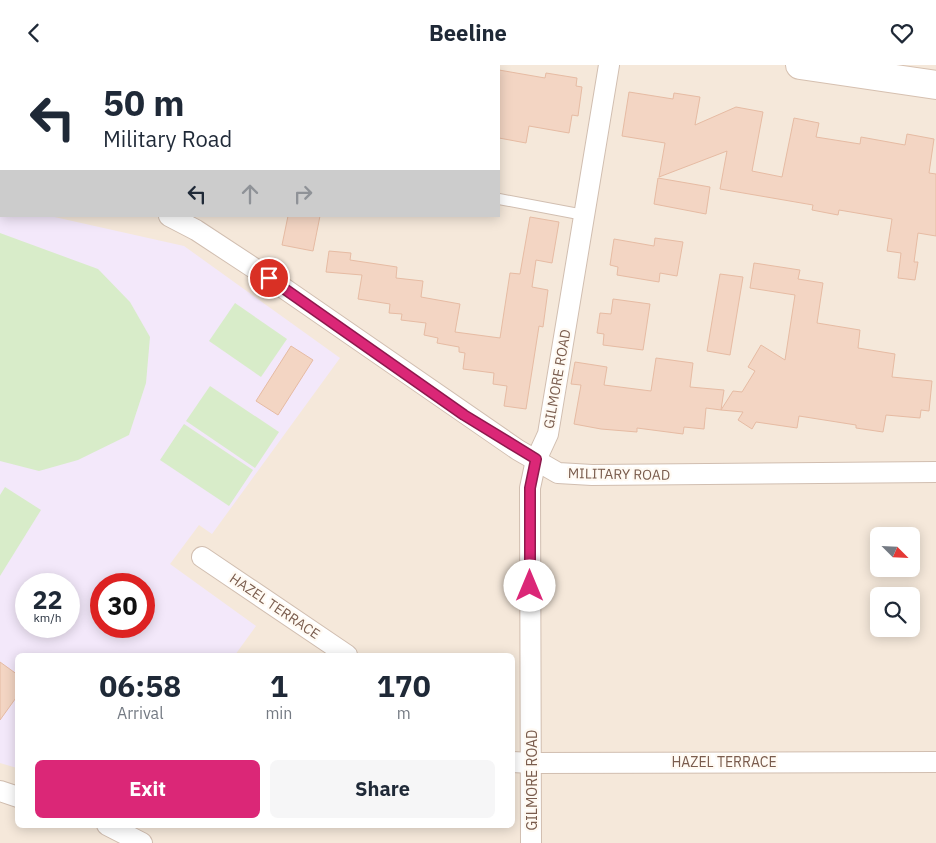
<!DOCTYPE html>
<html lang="en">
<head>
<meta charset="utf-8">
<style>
	body { margin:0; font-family:"IBM Plex Sans",sans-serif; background:#f6f6f7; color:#1f2937; height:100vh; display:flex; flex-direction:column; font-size:19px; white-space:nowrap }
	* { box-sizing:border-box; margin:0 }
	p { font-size:16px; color:#747a83 }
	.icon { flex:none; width:28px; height:28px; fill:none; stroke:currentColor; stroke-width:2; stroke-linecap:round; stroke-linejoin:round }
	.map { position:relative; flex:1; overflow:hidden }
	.side { position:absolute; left:15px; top:588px; width:500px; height:175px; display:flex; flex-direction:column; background:#fff; border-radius:8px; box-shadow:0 2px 12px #0003 }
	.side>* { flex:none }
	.guide { position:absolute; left:0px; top:0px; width:500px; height:152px; box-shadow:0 2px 12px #0003; background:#fff; color:#1f2937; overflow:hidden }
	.needle { width:32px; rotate:114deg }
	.tools { position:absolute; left:870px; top:462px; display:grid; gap:10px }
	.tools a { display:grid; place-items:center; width:50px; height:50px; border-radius:8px; background:#fff; box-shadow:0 2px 12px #0003; font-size:25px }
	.speed { position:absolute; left:15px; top:508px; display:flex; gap:10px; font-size:25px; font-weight:700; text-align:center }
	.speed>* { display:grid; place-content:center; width:65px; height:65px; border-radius:50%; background:#fff; box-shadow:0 2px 12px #0003; line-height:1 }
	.speed small { font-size:12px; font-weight:400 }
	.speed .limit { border:8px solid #d22; background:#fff; color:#111 }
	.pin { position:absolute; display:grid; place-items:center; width:42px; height:42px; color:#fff; margin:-21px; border:2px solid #fff; border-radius:50%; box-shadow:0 1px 5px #0007 }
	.me { position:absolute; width:55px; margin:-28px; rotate:0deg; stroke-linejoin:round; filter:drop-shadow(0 0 4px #0008) }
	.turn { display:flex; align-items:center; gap:18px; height:105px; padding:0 20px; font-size:22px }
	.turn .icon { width:65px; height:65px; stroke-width:2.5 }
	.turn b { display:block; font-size:35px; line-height:42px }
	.lanes { display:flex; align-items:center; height:48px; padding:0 20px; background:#0003; justify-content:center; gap:25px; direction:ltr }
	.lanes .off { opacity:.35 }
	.eta { display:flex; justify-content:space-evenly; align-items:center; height:85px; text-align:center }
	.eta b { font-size:30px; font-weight:800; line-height:35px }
	.cta { display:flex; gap:10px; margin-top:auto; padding:10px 20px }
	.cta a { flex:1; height:58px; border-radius:8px; background:#db2777; color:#fff; font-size:20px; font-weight:800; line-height:58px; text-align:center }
	.cta a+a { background:#f6f6f7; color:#1f2937 }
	header { display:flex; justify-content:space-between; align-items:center; height:65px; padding:0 20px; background:#fff; font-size:22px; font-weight:800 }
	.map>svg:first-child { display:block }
	.residential { fill:#f5e8da; fill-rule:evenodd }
	.education { fill:#f3e8fa; fill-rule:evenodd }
	.green { fill:#d8ecc9 }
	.building { fill:#f3d5c3; stroke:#e6bba3 }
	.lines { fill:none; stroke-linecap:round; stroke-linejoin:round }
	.lane-casing { stroke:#d1beb0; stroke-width:12 }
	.street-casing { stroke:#d1beb0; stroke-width:22 }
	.secondary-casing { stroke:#d6c0b0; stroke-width:30 }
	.lane { stroke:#fff; stroke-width:10 }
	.street { stroke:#fff; stroke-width:20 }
	.secondary { stroke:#fff; stroke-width:28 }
	.route-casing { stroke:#8e194d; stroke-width:12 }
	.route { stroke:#db2777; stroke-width:9 }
	.labels { text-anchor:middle; stroke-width:4.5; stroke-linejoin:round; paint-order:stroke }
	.street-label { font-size:14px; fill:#7a5c4d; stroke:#fffaf3 }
</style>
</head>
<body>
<header><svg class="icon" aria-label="back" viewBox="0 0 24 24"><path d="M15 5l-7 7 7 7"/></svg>Beeline<svg class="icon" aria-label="heart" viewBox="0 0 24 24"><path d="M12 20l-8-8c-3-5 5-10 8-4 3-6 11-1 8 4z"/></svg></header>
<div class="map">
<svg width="936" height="778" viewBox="0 0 936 778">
	<rect width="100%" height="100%" fill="#fdf6ec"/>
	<!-- residential -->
	<path class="residential" d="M0 0H936V778H0ZM1 1H499V151H1ZM879 471H911V504H879ZM26 519H69V561H26ZM101 519H144V561H101ZM879 531H911V564H879ZM18 590H512V760H18Z"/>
	<!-- education -->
	<path class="education" d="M0 140 1 151H50L184 181 340 293 212 469 199 460 170 499 256 561 235 590H18L17 703 0 698ZM26 519H69V561H26ZM101 519H144V561H101Z"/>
	<!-- green -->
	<g class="green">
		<path d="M0 168 98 204 130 237 150 272 146 318 129 370 78 395 39 406 0 396Z"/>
		<path d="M235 238 287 274 261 312 209 276Z"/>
		<path d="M210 321 279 367 255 403 186 356Z"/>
		<path d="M184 359 253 405 229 441 160 395Z"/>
		<path d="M5 422 41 445 0 511V430Z"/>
	</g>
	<!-- building -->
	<g class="building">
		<path d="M499 5 545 13 546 8 577 13 576 21 582 22 578 51 572 50 569 68 529 61 526 78 499 73Z"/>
		<path d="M629 27 673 34 674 28 700 32 695 60 736 42 763 47 752 106 782 112 794 53 819 58 816 72 860 79 861 72 905 80 907 69 934 74 929 108 936 109V171L918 168 914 197H918L915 215 898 213 901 188 887 186 892 154 839 145 838 150 812 145 813 140 720 124 727 86 659 112 665 78 622 71Z"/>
		<path d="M658 113 710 122 706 149 654 139Z"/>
		<path d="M288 151H320L313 186 282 180Z"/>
		<path d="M530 152 559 157 552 198 536 195 532 222 548 225 543 262 539 261 526 344 504 341 507 321 493 319 494 308 463 304 465 288 459 287V282L437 278 438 273 424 270 426 258 401 255 402 249 389 248 390 239 358 234 362 210 326 207 329 186 351 188 350 195 397 202 396 213 423 216 421 232 460 239 455 267 500 273 510 208 520 209Z"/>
		<path d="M655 173 683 177 677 211 660 208 659 217 617 210 618 202 610 200 614 174 654 181Z"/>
		<path d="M754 198 800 205 798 214 823 218 817 258 860 265 858 283 895 289 892 312 932 316 929 346 921 345 920 353 886 350 883 367 856 363V360L799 351 797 363 756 357 752 364 738 355 743 347 721 345 733 326 742 327 755 306 748 302 761 280 785 295 795 230 750 223Z"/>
		<path d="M720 209 743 212 730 290 707 286Z"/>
		<path d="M613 234 650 239 643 285 603 280 604 269 597 268 600 248 611 249Z"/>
		<path d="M291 281 313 295 278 350 256 336Z"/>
		<path d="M656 293 693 298 690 322 724 325 721 345 706 343 704 364 684 362 683 369 637 363V367L601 364 574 359 581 320 571 319 575 297 607 302 604 320 651 326Z"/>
		<path d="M0 597 18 610V630L0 655Z"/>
	</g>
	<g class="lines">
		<!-- lane casing -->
		<g class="lane-casing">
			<path id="lane" d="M499 134 584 150"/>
		</g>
		<!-- street casing -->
		<g class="street-casing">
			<g id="street">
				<path d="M0 99H1"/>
				<path d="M169 151 196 165 269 213 518 385 558 408 592 410 936 407"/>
				<path d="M202 492 347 590"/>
				<path d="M512 697 532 698 936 697"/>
				<path d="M0 726 18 732"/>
				<path d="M107 760 142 778"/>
				<path d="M531 778 530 423 536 395 548 369 609 0"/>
			</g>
		</g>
		<!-- secondary casing -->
		<g class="secondary-casing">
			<path id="secondary" d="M800 0 936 20"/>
		</g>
		<!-- lane -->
		<use href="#lane" class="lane"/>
		<!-- street -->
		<use href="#street" class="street"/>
		<!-- secondary -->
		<use href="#secondary" class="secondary"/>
	</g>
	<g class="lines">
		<!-- route casing -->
		<g class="route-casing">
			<path id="route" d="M269 213 464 350 536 394 530 423V521"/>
		</g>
		<!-- route -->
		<use href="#route" class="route"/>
	</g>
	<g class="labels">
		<!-- street labels -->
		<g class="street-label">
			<text transform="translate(557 314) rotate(-80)" y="5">GILMORE ROAD</text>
			<text transform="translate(619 409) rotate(1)" y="5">MILITARY ROAD</text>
			<text transform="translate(275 541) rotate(34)" y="5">HAZEL TERRACE</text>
			<text x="724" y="702">HAZEL TERRACE</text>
			<text transform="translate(532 715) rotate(-90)" y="5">GILMORE ROAD</text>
		</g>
	</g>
</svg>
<div class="tools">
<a><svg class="needle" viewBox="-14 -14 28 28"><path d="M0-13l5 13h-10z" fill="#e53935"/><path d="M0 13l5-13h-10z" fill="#747a83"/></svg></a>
<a><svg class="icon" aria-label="search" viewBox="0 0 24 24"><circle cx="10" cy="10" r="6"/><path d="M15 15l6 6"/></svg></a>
</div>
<div class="speed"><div>22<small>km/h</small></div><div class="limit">30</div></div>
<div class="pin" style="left:269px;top:213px;background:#d93025"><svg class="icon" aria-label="arrive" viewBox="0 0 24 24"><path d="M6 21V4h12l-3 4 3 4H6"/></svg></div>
<svg class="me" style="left:530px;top:521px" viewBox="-20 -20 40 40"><circle r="19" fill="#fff"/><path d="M0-13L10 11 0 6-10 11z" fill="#db2777"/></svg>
<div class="guide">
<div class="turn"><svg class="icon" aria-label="left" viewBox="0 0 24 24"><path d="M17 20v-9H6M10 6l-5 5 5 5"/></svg><div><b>50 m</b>Military Road</div></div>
<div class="lanes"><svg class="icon" aria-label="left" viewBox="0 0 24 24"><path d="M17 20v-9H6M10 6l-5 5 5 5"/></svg><svg class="icon off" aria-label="ahead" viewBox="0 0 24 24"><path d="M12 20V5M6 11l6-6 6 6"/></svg><svg class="icon off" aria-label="right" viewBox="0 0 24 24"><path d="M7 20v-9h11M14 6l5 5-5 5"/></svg></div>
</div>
<section class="side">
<div class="eta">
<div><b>06:58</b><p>Arrival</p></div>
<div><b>1</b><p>min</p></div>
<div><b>170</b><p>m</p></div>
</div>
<div class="cta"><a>Exit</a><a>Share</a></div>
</section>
</div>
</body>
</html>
